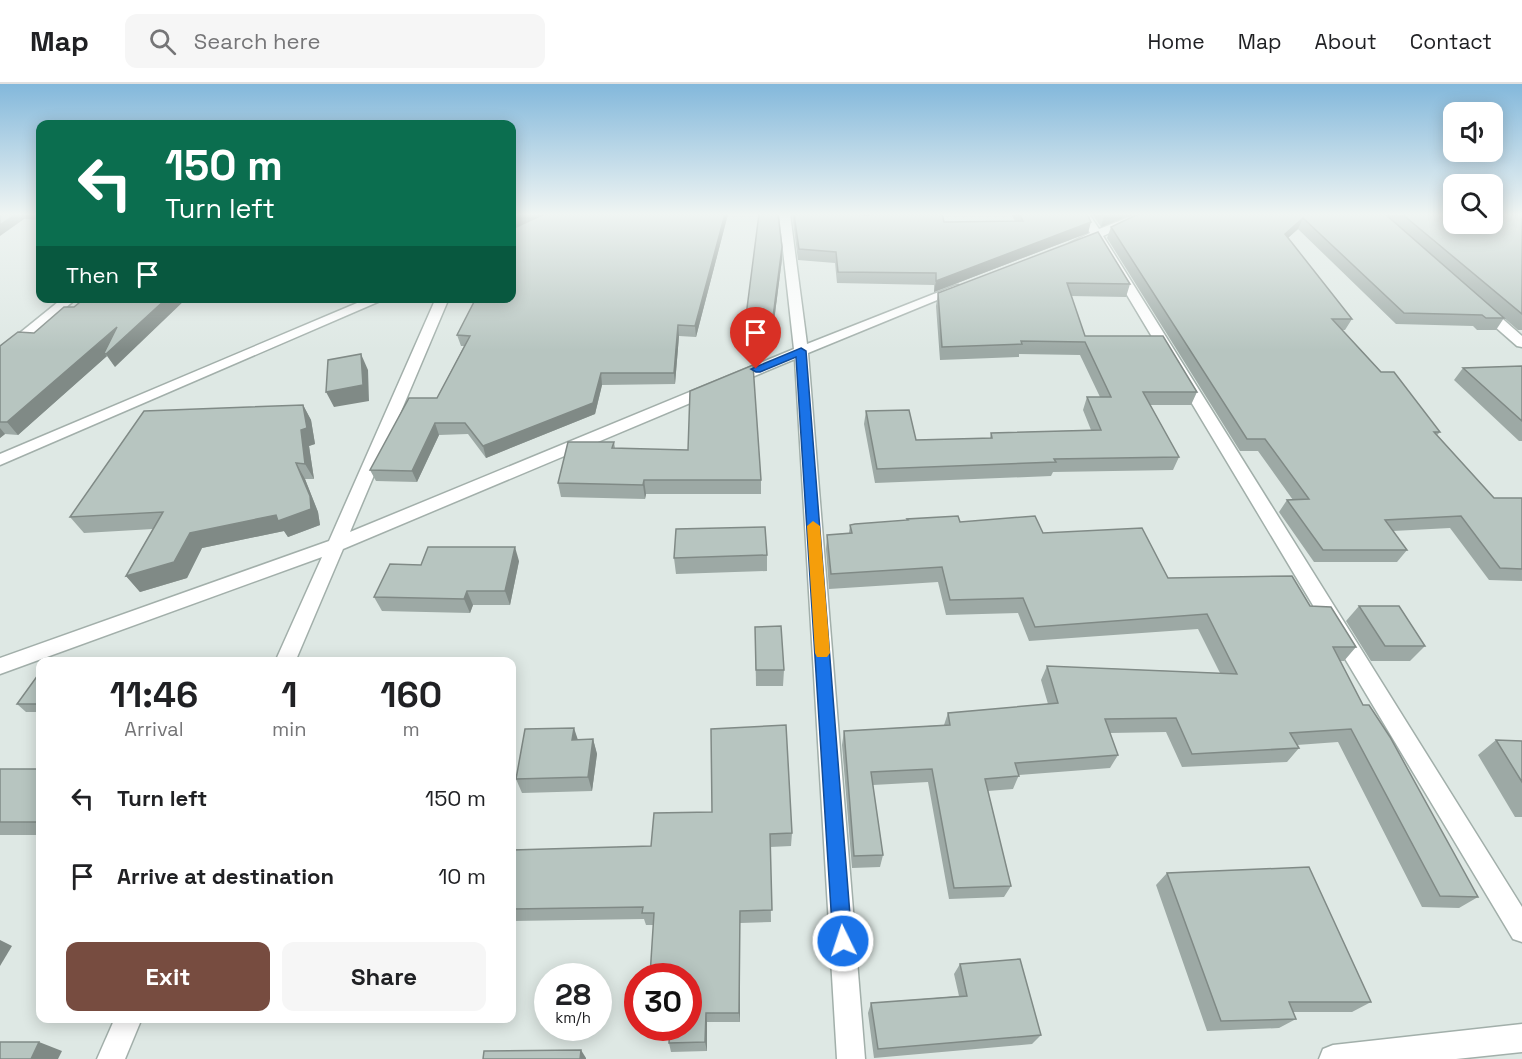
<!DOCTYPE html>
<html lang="en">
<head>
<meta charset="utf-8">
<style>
	body { margin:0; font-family:"Space Grotesk",sans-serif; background:#f6f6f6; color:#202124; height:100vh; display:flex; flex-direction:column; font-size:22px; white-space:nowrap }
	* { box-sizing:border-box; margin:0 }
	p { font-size:20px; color:#757577 }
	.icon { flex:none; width:33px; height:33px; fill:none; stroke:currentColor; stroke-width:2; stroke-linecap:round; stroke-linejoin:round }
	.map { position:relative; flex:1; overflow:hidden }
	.sheet { position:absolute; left:36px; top:573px; width:480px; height:366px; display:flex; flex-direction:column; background:#fff; border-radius:12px; box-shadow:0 3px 15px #0003 }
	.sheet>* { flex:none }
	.guide { position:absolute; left:36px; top:36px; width:480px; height:183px; border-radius:12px; box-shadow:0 3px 15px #0003; background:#0b6e4f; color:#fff; overflow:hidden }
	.buttons { position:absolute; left:1443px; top:18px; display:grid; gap:12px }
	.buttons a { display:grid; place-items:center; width:60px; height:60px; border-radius:12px; background:#fff; box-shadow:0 3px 15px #0003; font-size:30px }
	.speed { position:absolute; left:534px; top:879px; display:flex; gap:12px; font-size:30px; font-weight:700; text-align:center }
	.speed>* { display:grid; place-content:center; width:78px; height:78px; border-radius:50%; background:#fff; box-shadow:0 3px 15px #0003; line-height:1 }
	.speed small { font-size:15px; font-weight:400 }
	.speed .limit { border:9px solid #d22; background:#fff; color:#111 }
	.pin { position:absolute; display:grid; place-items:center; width:51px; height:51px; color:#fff; margin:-62px -26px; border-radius:50% 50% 50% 0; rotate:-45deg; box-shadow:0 0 6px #0007 }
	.pin .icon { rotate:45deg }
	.me { position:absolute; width:66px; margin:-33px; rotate:356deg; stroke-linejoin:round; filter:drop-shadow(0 0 4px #0008) }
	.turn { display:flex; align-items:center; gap:21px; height:126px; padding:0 30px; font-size:27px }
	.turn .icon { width:78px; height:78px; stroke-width:2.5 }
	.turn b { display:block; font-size:42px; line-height:51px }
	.then { display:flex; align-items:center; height:57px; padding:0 30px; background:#0003; gap:12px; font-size:22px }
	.eta { display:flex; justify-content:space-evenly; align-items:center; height:102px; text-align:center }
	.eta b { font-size:36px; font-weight:700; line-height:42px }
	.primary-button { display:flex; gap:12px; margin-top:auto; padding:12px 30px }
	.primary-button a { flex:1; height:69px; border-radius:12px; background:#774c40; color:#fff; font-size:24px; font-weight:700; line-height:69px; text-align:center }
	.primary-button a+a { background:#f6f6f6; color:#202124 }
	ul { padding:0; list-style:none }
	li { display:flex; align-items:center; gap:18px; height:78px; padding:0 30px }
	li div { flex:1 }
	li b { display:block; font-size:22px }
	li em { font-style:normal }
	header { display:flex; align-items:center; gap:36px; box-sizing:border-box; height:84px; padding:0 30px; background:#fff; border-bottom:2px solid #e0e0e0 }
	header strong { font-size:28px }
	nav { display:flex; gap:33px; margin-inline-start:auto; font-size:21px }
	.search { width:420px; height:54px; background:#f6f6f6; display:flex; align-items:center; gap:15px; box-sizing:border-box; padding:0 21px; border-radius:12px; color:#757577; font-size:22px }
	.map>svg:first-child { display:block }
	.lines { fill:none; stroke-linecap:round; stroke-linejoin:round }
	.minor-casing { stroke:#a2afaa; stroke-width:3 }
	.minor { fill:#fff; fill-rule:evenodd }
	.wall { fill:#9da9a5 }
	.shaded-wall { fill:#808a86 }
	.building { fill:#b7c5c0; stroke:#808a86; stroke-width:1.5 }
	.route { fill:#1a73e8; stroke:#114b97; stroke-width:1.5 }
	.slow { fill:#f59e0b }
</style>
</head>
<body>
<header>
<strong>Map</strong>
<div class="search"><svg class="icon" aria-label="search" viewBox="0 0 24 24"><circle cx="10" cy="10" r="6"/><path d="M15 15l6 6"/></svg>Search here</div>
<nav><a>Home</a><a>Map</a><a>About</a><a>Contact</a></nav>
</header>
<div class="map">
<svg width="1522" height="975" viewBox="0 0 1522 975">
	<rect width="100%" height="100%" fill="#dee8e4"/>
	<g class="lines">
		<!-- minor casing -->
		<g class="minor-casing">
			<g id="minor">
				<path d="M779 130H790L807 260 954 202 958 201 964 205 808 269 865 975H837L795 275 343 465 295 578H275L322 473 0 590V574L329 457 436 214H449L350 448 794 265Z"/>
				<path d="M1079 130H1089L1099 145 1137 130H1152L1103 152 1522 823V858L1513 855 1094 156 1076 162 1070 159 1090 149Z"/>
				<path d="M63 214H77L5 275 0 276V265Z"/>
				<path d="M369 214H387L0 381V370Z"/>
				<path d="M1482 220 1487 221 1522 252V263L1517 262 1477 227 1476 224 1477 221Z"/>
				<path d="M115 934H142L125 975H97Z"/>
				<path d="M1522 940V968L1456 975H1319L1323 965 1333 961Z"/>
			</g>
		</g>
		<!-- minor -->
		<use href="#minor" class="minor"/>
	</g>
	<!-- wall -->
	<g class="wall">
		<path d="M0 130H40V136L24 135Z"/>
		<path d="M544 130H728L696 253 679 252 675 300 602 301 595 330 486 374 468 350 439 351 417 398 376 397 370 386 437 314 464 262H461L457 251Z"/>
		<path d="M792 130H852L944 138 1015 137 1011 130H1087L1088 149 934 208V201L837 199 835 179 798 176Z"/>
		<path d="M1092 130H1133L1101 143Z"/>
		<path d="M1138 130H1522V246H1518L1482 215 1504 234 1496 246H1477L1473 242 1396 240 1298 145 1288 154 1352 235 1345 246H1342L1381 288 1440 348 1437 351 1494 414H1522V497L1489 496 1450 444 1393 447 1407 466 1397 478H1314L1279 428 1287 416H1293L1258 367H1240L1107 154 1111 143Z"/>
		<path d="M1098 148 1130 200 1126 213 1071 212 1085 252 1197 308 1191 321H1150L1179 373 1173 386 1053 388 1051 392 875 399 864 340 866 327 916 356 990 354 991 349 1091 346 1083 326 1087 313H1100L1080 271 1019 270V273L940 276 936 222 938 209Z"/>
		<path d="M782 163V175L773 245 747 244 746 232Z"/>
		<path d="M85 214 115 283 107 272 18 351 5 350 0 354V262L34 249 74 223Z"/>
		<path d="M1522 282V357H1519L1454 296 1463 284Z"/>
		<path d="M303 321 311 336 315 360 309 362 314 395H305L318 428 320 441 288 453 284 447 202 464 187 494 140 508 126 492 153 445 84 449 70 433Z"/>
		<path d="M614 358 615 364 761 396V410H646L645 415 561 413 558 399Z"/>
		<path d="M907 435 960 438 1043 449 1168 494 1310 522 1356 563 1344 577H1340L1363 621 1478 813 1459 824 1422 823 1338 658 1297 661 1299 664 1287 678 1182 683 1166 648 1110 649 1118 671 1110 684 1019 691 1013 705 988 707 1011 802 1004 813 949 815 928 698 873 701 883 771 880 783 852 784 842 661 844 647 944 641 948 629 1048 620 1041 596 1047 582 1220 589 1198 545 1029 557 1018 529 946 531 938 498 829 505 826 465 827 451 849 449 850 441 907 437Z"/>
		<path d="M767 471V487L676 490 674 474Z"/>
		<path d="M519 477 510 521H473L470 529 382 527 374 513 421 481Z"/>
		<path d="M1359 522 1425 562 1410 577H1371L1346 537Z"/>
		<path d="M755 543 784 586 783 602H756Z"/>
		<path d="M40 591V628H26L17 620Z"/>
		<path d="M593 655 597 670 592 707 522 709 516 695Z"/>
		<path d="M1496 656 1522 657V733H1515L1478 671Z"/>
		<rect x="0" y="685" width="40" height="66"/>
		<path d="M712 728 792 749 791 762 770 763 771 838 740 839V938H707V967L671 968 669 959 688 944 653 841H646L644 835 512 837V766L651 762Z"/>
		<path d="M1167 789 1371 918 1352 928H1293L1296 935 1279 944 1207 947 1156 801Z"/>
		<path d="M960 880 1041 951 1032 960 874 974 868 929 871 919 959 912 954 890Z"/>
	</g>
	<!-- shaded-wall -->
	<g class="shaded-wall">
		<path d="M16 130H21L24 135 0 152V141Z"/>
		<path d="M522 130H544L512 147V135Z"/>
		<path d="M725 130H728L696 253 695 242Z"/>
		<path d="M1111 130H1133L1101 143 1104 132Z"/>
		<path d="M1303 134 1298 145 1280 161 1285 150Z"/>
		<path d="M1091 138 1088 149 934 208 936 197Z"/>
		<path d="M782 163V175L773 245V233Z"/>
		<path d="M167 214H187L115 283 106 270 104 269 107 272 18 351 7 338 117 243Z"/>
		<path d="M678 241 679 252 675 300 674 289Z"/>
		<path d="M361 270 368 286 369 317 334 323 326 308Z"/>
		<path d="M601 289 602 301 595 330 486 374 483 362Z"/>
		<path d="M303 321 311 336 315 360 309 362 314 395 305 380 301 346Z"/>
		<path d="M435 339 439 351 417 398 412 387Z"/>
		<path d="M0 344 5 350 0 354Z"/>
		<path d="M296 379 305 395 318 428 320 441 288 453 284 447 202 464 187 494 140 508 126 492 190 449Z"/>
		<path d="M644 396 646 410 645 415 643 401Z"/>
		<path d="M515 463 519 477 510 521 505 507Z"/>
		<path d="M467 507 473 521 470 529 464 515Z"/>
		<path d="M574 644 579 659 572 656Z"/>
		<path d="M593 655 597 670 592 707 588 693Z"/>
		<path d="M740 827V938L739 929Z"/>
		<path d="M0 856 12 862 0 882Z"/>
		<path d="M706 929 707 938V967L705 958Z"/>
		<path d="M39 958 62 967 58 975H31Z"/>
		<path d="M581 966 586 974V975H580Z"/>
	</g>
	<!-- building -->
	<g class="building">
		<path d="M0 130H16L0 141Z"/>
		<path d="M512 130H522L512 135Z"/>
		<path d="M544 130H725L695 242 678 241 674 289H601L593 319 483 362 465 339H435L412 387 370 386 409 314H437L470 252 457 251 476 214H512V145Z"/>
		<path d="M759 130H778L782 163 773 233 746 232Z"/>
		<path d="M794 130H852L869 131V130H942L944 138 1023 137 1019 130H1087L1091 138 936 197V189L838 188 836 168 799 165Z"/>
		<path d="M1138 130H1385L1504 234H1486L1482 231 1404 229 1303 134 1285 150 1352 235H1332L1381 288H1394L1440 348H1434L1494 414H1522V485L1500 484 1461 432 1385 436 1407 466H1323L1287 416 1309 415 1265 355H1247L1111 143Z"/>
		<path d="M1402 130H1454V140H1492V130H1522V230Z"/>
		<path d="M1098 148 1130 200 1067 199 1085 252H1163L1197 308H1143L1179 373 1054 375 1056 378 877 385 866 327 909 326 916 356 992 354 991 349 1101 346 1087 313H1111L1085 258 1021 257 1022 260 942 263 938 209Z"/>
		<path d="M85 214H167L106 270 104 269 117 243 7 338H0V262L18 248 34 249 64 223H74Z"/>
		<path d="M361 270 363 301 326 308 328 276Z"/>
		<path d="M753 281 761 396H644L643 401 558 399 568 358H614L612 364 688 366 690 307Z"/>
		<path d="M1522 282V337L1463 284Z"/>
		<path d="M303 321 307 344 301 346 305 380 296 379 310 412 311 425 278 437 276 431 190 449 174 478 126 492 163 428 70 433 144 327Z"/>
		<path d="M958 432 960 438 1035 432 1043 449 1142 444 1168 494 1292 492 1310 522 1331 523 1356 563H1333L1363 621H1369L1390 653 1478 813 1440 812 1351 645 1290 649 1299 664 1192 670 1176 634 1105 635 1118 671 1015 679 1019 692 985 695 1011 802 954 804 932 685 871 688 883 771 854 772 844 647 950 641 948 629 1058 619 1047 582 1237 590 1207 530 1035 543 1023 514 950 516 942 483 831 490 827 451 852 449 850 441 855 440 908 436 907 435Z"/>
		<path d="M765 443 767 471 674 474 676 445Z"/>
		<path d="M428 463H515L505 507H467L464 515 374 513 390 480 421 481Z"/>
		<path d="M1359 522H1399L1425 562H1385Z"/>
		<path d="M781 542 784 586H756L755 543Z"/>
		<path d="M38 591H40V620H17Z"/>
		<path d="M786 641 792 749 770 750 772 826 740 827 739 929H706L705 958 669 959 670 944H688V892H650L654 829H642L643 823 512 825V766L651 762 654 729 712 728 711 645Z"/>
		<path d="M574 644 572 656 593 655 588 693 516 695 525 645Z"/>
		<path d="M1496 656 1522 657V698Z"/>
		<rect x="0" y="685" width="40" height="53"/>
		<path d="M1309 783 1371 918H1289L1296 935 1221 937 1167 789Z"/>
		<path d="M1020 875 1041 951 878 965 871 919 967 912 960 880Z"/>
		<path d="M0 958H39L31 975H0Z"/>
		<path d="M581 966 580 975H483L484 967Z"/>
	</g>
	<!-- sky -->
	<linearGradient id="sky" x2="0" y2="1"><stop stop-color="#83b8db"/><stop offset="0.49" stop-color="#f0f5f3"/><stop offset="1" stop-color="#f0f5f3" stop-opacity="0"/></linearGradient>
	<rect width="1522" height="266" fill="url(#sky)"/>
	<!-- route -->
	<path class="route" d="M801 264 806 267 852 857 849 864 843 867 836 864 833 857 796 273 760 288H756L751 285Z"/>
	<!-- slow -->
	<path class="slow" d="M813 437 820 442 830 569 827 573H817L815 569 807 442Z"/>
</svg>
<div class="buttons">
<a><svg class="icon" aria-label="sound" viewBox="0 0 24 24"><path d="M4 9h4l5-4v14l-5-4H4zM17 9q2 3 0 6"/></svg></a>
<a><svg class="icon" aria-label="search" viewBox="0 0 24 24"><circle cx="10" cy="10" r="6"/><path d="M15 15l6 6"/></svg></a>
</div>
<div class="speed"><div>28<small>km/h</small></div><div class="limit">30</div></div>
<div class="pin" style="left:756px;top:285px;background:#d93025"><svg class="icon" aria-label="arrive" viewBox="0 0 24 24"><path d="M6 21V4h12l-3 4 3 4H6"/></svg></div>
<svg class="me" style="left:843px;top:857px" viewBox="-20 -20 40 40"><circle r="17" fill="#1a73e8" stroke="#fff" stroke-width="3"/><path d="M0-11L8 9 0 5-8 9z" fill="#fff"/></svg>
<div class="guide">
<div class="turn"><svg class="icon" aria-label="left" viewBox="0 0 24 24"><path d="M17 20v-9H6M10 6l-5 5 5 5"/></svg><div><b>150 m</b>Turn left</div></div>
<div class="then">Then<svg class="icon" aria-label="arrive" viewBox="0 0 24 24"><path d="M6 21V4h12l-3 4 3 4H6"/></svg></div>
</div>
<section class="sheet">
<div class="eta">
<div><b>11:46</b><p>Arrival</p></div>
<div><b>1</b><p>min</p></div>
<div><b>160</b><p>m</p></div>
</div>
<ul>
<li><svg class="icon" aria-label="left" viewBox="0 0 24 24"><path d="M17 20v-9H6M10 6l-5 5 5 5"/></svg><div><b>Turn left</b></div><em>150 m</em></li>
<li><svg class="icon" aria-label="arrive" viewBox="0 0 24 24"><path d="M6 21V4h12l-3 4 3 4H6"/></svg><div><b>Arrive at destination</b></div><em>10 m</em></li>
</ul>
<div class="primary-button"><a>Exit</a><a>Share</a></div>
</section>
</div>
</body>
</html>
